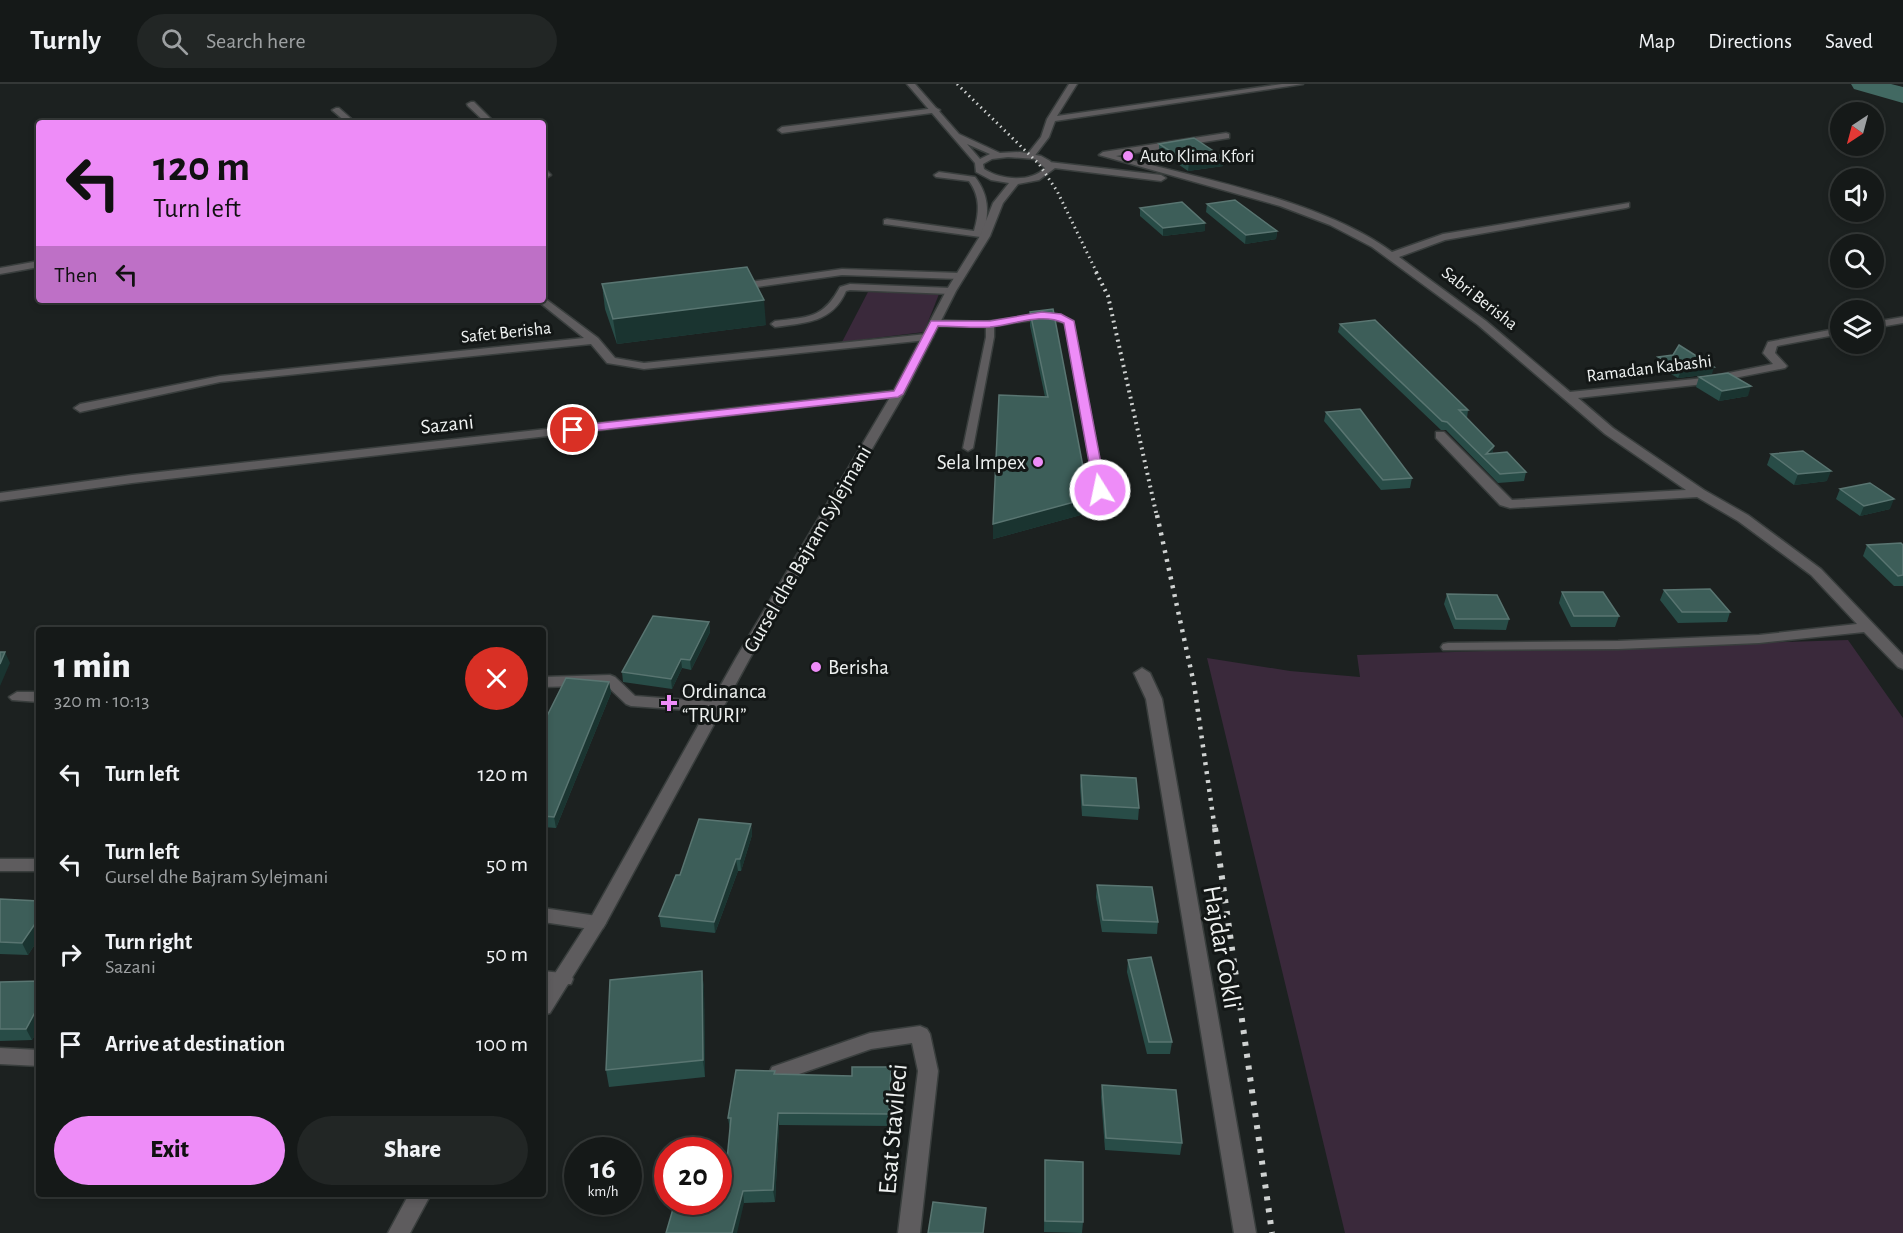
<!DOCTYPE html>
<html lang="en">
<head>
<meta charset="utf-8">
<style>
	body { margin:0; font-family:"Alegreya Sans",sans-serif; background:#222625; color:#f1f3f6; height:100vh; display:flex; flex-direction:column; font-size:22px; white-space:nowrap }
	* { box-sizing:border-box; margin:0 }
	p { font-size:20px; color:#9da0a2 }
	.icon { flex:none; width:33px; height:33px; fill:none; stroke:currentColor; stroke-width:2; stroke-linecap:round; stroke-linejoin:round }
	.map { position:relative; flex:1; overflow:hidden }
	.details { position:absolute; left:36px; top:543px; width:510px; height:570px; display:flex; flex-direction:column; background:#151918; border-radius:6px; box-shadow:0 3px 9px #0003,0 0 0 2px #343837 }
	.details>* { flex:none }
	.top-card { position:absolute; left:36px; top:36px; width:510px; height:183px; border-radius:6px; box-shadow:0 3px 9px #0003,0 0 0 2px #343837; background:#ee8cf8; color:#111; overflow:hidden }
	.needle { width:39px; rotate:216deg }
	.fabs { position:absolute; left:1830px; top:18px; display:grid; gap:12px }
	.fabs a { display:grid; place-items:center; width:54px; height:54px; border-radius:50%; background:#151918; box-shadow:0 3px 9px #0003,0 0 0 2px #343837; font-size:30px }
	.speed { position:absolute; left:564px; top:1053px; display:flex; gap:12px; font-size:30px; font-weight:700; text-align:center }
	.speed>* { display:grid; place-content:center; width:78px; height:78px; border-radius:50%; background:#151918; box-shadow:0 3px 9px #0003,0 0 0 2px #343837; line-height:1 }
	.speed small { font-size:15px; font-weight:400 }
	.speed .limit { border:9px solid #d22; background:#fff; color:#111 }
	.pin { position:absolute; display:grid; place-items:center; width:51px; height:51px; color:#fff; margin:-26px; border:3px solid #fff; border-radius:50%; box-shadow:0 2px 6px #0007 }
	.me { position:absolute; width:66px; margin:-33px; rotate:350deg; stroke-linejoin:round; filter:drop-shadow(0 0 4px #0008) }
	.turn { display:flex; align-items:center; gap:21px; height:126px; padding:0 18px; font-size:27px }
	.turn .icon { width:78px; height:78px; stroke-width:2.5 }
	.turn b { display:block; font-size:42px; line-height:51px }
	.then { display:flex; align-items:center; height:57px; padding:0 18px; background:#0003; gap:12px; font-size:22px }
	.round { display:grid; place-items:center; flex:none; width:63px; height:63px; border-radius:32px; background:#222625 }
	.head { display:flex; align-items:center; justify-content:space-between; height:102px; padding:0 18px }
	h1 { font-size:36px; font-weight:800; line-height:45px }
	.button { display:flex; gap:12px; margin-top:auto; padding:12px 18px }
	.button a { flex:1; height:69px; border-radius:36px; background:#ee8cf8; color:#111; font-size:24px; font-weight:800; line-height:69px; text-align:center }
	.button a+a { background:#222625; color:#f1f3f6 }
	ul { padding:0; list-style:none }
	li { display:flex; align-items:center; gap:18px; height:90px; padding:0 18px }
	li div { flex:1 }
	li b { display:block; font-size:22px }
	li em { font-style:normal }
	header { display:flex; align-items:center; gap:36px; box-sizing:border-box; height:84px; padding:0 30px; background:#151918; border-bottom:2px solid #343837 }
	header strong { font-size:28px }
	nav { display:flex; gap:33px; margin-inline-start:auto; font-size:21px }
	.search { width:420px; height:54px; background:#222625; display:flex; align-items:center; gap:15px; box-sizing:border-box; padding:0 21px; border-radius:33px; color:#9da0a2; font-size:22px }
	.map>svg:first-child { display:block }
	.green { fill:#3a293b }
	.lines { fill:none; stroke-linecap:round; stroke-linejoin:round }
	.river { fill:#426962; fill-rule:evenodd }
	.service-casing { stroke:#393e3d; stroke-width:3 }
	.minor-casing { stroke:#393e3d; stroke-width:3 }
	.tertiary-casing { stroke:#393e3d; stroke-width:3 }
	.service { fill:#5e5c5e; fill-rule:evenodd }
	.minor { fill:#5e5c5e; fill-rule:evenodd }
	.tertiary { fill:#5e5c5e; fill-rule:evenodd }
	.rail-far3 { stroke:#cfd2d1; stroke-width:3; stroke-dasharray:1.5 4; stroke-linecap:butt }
	.rail-far2 { stroke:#cfd2d1; stroke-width:4; stroke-dasharray:2 4.5; stroke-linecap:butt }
	.rail-far1 { stroke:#cfd2d1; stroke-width:4.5; stroke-dasharray:3 6; stroke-linecap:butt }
	.rail { stroke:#cfd2d1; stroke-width:6; stroke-dasharray:4 8; stroke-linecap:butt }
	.wall { fill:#284c47 }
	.shaded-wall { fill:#1a3430 }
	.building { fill:#3d5e59; stroke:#597571; stroke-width:1.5 }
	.route { fill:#ee8cf8; stroke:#9b5ba1; stroke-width:1.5 }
	.poi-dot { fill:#ee8cf8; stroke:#131716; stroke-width:2 }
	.labels { text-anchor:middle; stroke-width:6; stroke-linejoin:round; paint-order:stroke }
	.far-poi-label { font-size:18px; fill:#eef1f0; stroke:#131716; text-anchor:start }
	.far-street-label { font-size:18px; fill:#eef1f0; stroke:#131716 }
	.street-label { font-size:21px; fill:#eef1f0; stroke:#131716 }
	.poi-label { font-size:21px; fill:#eef1f0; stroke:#131716; text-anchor:start }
	.near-street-label { font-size:26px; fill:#eef1f0; stroke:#131716 }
</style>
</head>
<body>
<header>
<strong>Turnly</strong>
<div class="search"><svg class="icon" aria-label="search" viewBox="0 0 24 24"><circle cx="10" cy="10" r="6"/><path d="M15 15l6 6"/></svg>Search here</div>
<nav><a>Map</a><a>Directions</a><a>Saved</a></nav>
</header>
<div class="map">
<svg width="1903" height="1149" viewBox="0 0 1903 1149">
	<rect width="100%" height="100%" fill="#1c2120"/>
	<!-- green -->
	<g class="green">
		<path d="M868 208 939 210 924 248 842 258Z"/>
		<path d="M1848 556 1903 634V1149H1345L1207 574 1290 587 1360 593 1357 571Z"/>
	</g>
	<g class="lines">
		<!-- river -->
		<path class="river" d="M1851 0H1891L1903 3V19L1854 5Z"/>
		<!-- service casing -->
		<g class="service-casing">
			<g id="service">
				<path d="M850 200 951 204 955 207 951 210 850 206 846 207C833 238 806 239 775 243L771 240 775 237C808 233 823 235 840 203Z"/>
				<path d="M1040 230 1059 231 1073 237 1105 406 1104 408H1096L1095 406 1065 239C1041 231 1018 239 994 242V253L973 364 968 367 963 364 986 253V243L935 242 931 239 935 236 984 238Z"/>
			</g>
		</g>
		<!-- minor casing -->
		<g class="minor-casing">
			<g id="minor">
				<path d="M1069 0H1077L1057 32 1282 0H1303L1055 37 1049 53 1033 74H1027L1026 72 1041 53 1047 35Z"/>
				<path d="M471 18H474L495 39H486L468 22 467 20Z"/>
				<path d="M336 24H339L356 39H347L332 26Z"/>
				<path d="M936 24 940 26 939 28 782 49 778 46 782 43Z"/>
				<path d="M1226 49 1229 50V54L1116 72C1201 95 1321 116 1392 168L1443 150 1629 119V123L1626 124 1445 156 1399 173 1486 237 1570 308 1704 294 1773 280 1763 269 1768 258 1840 244V250L1777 262 1775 269 1787 282 1785 284 1704 300 1578 314 1613 344 1704 406 1748 431 1821 485 1903 571V585L1898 583 1864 548 1759 559 1618 565 1443 566 1441 563 1443 560 1448 559 1618 557 1759 551 1857 540 1811 491 1738 437 1697 413 1510 424 1500 421 1436 354V348H1444L1512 416 1686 406 1605 350 1478 241 1372 163 1330 141 1280 122 1099 71 1103 68Z"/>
				<path d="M1049 78 1161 91 1166 94 1161 97 1046 83V79Z"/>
				<path d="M543 83 551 91 543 96Z"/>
				<path d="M939 88 975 93C989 111 989 128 984 149L988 150V154L884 140V136L887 135 974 147C979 130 981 113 969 97L936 93 934 91Z"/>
				<path d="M39 177V183L0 190V184Z"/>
				<path d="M842 185 960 189 965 192 960 195 842 191 736 206 731 203 736 200Z"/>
				<path d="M543 213 598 254 615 274 644 279 927 250 933 253 927 256 644 285 607 279 591 260 220 298 80 328 74 324 80 320 220 292 584 254 539 218 538 216H543Z"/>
				<path d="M1903 233V239L1874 244V238Z"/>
				<path d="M898 306 904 310 902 312 132 399 0 417V409L132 391Z"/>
				<path d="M1142 584 1150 589 1162 615 1256 1149H1234L1146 615 1134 589Z"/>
				<path d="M610 591 615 593 635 612 716 618 724 623 716 628 631 622 626 620 606 601 543 603V593Z"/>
				<path d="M17 608H39V618L12 616 9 613Z"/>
				<rect x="0" y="775" width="39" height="12"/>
				<path d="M543 824 597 832 603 834 606 839 603 844 597 846 543 838Z"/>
				<path d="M543 887 571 890 573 895 571 900 543 901Z"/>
				<path d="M920 942 927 945 930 950 938 987 920 1149H898L918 987 912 959 871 965 779 997 772 995 769 989 772 983 870 949Z"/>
				<path d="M0 964 39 966V982L0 980Z"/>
			</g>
		</g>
		<!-- tertiary casing -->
		<g class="tertiary-casing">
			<g id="tertiary">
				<path d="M907 0H915L959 50 1000 69 1020 68 1041 72 1050 77 1055 84 1039 96 1018 100 1003 119 990 152 956 207 904 310 750 574 606 839 550 929 543 931V908L590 835 736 574 892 310 946 207 980 152 993 119 1009 99 991 96 976 88 975 79ZM967 60 990 70 980 75ZM1008 73 1035 75 1045 84C1030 99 1001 96 984 85L983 80 992 75Z"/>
				<path d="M409 1110H431L410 1149H388Z"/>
			</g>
		</g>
		<!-- service -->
		<use href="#service" class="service"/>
		<!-- minor -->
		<use href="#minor" class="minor"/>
		<!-- tertiary -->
		<use href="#tertiary" class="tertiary"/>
		<!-- rail-far3 -->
		<path class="rail-far3" d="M957 0 1039 80 1057 107 1097 189"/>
		<!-- rail-far2 -->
		<path class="rail-far2" d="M1096 188 1108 212 1157 433"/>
		<!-- rail-far1 -->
		<path class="rail-far1" d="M1157 431 1194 600 1215 746"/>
		<!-- rail -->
		<path class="rail" d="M1215 744 1272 1149"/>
	</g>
	<!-- wall -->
	<g class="wall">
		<path d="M1159 60 1224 74 1223 82 1188 87 1159 67Z"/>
		<path d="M1207 120 1277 147 1276 155 1245 160 1206 128Z"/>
		<path d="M1140 124 1205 139V147L1163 152 1140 132Z"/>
		<path d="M602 200 766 241 617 260 605 225Z"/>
		<path d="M1030 228 1088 429 993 455V440L1045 313 1030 242Z"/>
		<path d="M1340 240 1468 326 1467 334 1494 362 1492 370 1526 388 1524 397 1498 399 1446 346H1441L1338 248Z"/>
		<path d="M1658 273 1712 290 1678 294 1655 281Z"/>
		<path d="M1699 293 1748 312 1719 317 1696 303Z"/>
		<path d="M1326 328 1412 394 1410 404 1381 406 1324 337Z"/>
		<path d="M1771 370 1827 397 1794 401 1767 381Z"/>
		<path d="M1840 405 1890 425 1860 432 1836 415Z"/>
		<path d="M1867 461H1903V502H1894L1863 472Z"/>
		<path d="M1664 506 1730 528 1727 538 1678 539 1660 516Z"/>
		<path d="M1562 508 1619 532 1615 543H1571L1559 519Z"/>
		<path d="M1447 510 1509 535 1506 546 1454 545 1444 520Z"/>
		<path d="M709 538 710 548 691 586 682 584 672 605 623 598 622 588Z"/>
		<path d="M609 598 611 609 556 744 543 743V640Z"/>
		<path d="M1081 691 1139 724 1138 736 1082 732 1080 702Z"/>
		<path d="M751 740 752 751 741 787H738L715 849 661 843 659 832 680 791Z"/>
		<path d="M1097 801 1158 838 1157 850 1102 848 1096 813Z"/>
		<path d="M0 815 39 817V854L28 871 0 870Z"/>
		<path d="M1128 876 1172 958 1170 970H1147L1127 888Z"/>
		<path d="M702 887 704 905 705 993 609 1003 606 986Z"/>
		<path d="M39 897V944L32 956 0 957V898Z"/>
		<path d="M891 983 890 1042 779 1041 775 1118 744 1119 723 1117 730 1046 728 1034 775 987V990L852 992Z"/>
		<path d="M1102 1001 1182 1059 1180 1071 1105 1066 1101 1013Z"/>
		<path d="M1045 1076 1083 1138 1082 1149 1044 1148Z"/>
	</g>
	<!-- shaded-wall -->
	<g class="shaded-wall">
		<path d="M1224 74 1223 82 1188 87 1189 79Z"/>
		<path d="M1205 139V147L1163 152V144Z"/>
		<path d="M1277 147 1276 155 1245 160 1246 151Z"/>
		<path d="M764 216 766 241 617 260 613 235Z"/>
		<path d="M1714 283 1712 290 1678 294 1681 287Z"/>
		<path d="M1751 302 1748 312 1719 317 1722 307Z"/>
		<path d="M1494 362 1492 371 1486 370Z"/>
		<path d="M1831 387 1827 397 1794 401 1798 390Z"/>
		<path d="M1089 414 1088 429 993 455V440Z"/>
		<path d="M1894 415 1890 425 1860 432 1864 422Z"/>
		<path d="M709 538 710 548 691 586 690 576Z"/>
		<path d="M5 568 10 579 0 602V580Z"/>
		<path d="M681 575 682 584 672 605 671 595Z"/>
		<path d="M609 598 611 609 556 744 554 733Z"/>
		<path d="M751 740 752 751 741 787 740 775Z"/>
		<path d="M736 775 738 787 715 849 714 838Z"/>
		<path d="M39 834V854L28 871 22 859Z"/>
		<path d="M702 887 704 905 705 993 703 976Z"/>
		<path d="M39 921V944L32 956 26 945Z"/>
		<path d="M891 983 892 995 890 1042 889 1030Z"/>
		<path d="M778 1029 779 1041 775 1118 773 1106Z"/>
		<path d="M743 1107 744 1119 737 1149H732Z"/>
	</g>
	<!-- building -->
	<g class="building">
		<path d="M1194 54 1224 74 1189 79 1159 60Z"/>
		<path d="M1235 116 1277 147 1246 151 1207 120Z"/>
		<path d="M1182 118 1205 139 1163 144 1140 124Z"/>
		<path d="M747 183 764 216 613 235 602 200Z"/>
		<path d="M1053 225 1089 414 993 440 999 311 1048 313 1030 228Z"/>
		<path d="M1375 236 1468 326H1459L1494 362 1486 370 1507 368 1526 388 1500 390 1447 338 1442 337 1340 240Z"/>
		<path d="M1679 261 1714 283 1681 287 1658 273 1673 271Z"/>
		<path d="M1728 289 1751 302 1722 307 1699 293Z"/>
		<path d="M1360 325 1412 394 1383 396 1326 328Z"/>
		<path d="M1803 367 1831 387 1798 390 1771 370Z"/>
		<path d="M1870 399 1894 415 1864 422 1840 405Z"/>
		<path d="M1901 459 1903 461V491L1898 492 1867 461Z"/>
		<path d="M1710 505 1730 528H1682L1664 506Z"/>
		<path d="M1562 508H1603L1619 532H1574Z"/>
		<path d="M1447 510 1497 511 1509 535H1456Z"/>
		<path d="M653 532 709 538 690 576 681 575 671 595 622 588Z"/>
		<path d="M0 568H5L0 580Z"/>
		<path d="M566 594 609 598 554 733 543 732V640Z"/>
		<path d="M1081 691 1136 694 1139 724 1083 721Z"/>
		<path d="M699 735 751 740 740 775H736L714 838 659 832 676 791H680Z"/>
		<path d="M1097 801 1152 803 1158 838 1103 836Z"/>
		<path d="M0 815 39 817V834L22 859 0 858Z"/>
		<path d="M1151 873 1172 958H1149L1128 876Z"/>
		<path d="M702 887 703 976 606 986 610 896Z"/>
		<path d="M39 897V921L26 945H0V898Z"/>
		<path d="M852 983H891L889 1030 778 1029 773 1106 743 1107 732 1149H666L675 1118 723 1117 731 1034H728L736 986 775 987 774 990 852 992Z"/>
		<path d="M1102 1001 1176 1006 1182 1059 1106 1054Z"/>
		<path d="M1045 1076 1083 1078V1138L1045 1137Z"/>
		<path d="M933 1118 986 1124 983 1149H928Z"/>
	</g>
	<!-- route -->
	<path class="route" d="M1042 228 1061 230 1074 237 1106 406 1104 409 1094 406 1064 239C1041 228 1014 241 990 243 973 244 955 242 938 242L903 310 898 313 573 349 568 346 573 342 894 307 931 237H990Z"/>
	<!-- markers -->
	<g class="poi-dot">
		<circle cx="1128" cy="72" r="6"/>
		<circle cx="1038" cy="378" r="6"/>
		<circle cx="816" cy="583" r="6"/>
		<path d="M666 610h6v6h6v6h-6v6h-6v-6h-6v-6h6z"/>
	</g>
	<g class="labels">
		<!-- far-poi labels -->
		<g class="far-poi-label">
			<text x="1140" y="78">Auto Klima Kfori</text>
		</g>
		<!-- far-street labels -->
		<g class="far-street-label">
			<text transform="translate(1480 214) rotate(38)" y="6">Sabri Berisha</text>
			<text transform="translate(506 248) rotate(-6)" y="6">Safet Berisha</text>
			<text transform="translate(1649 284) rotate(-7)" y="6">Ramadan Kabashi</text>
		</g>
		<!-- street labels -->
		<g class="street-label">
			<text transform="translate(447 340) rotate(-6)" y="7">Sazani</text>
			<text transform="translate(807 465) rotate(-60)" y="7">Gursel dhe Bajram Sylejmani</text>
		</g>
		<!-- poi labels -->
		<g class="poi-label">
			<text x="1026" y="385" text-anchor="end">Sela Impex</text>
			<text x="828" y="590">Berisha</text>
			<text x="682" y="614">Ordinanca<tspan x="682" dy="24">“TRURI”</tspan></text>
		</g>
		<!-- near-street labels -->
		<g class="near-street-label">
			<text transform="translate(1223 863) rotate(80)" y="9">Hajdar Cokli</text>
			<text transform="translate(892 1045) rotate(-85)" y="9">Esat Stavileci</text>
		</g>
	</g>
</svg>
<div class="fabs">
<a><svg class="needle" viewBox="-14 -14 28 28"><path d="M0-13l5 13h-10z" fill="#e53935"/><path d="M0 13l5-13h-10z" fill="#9da0a2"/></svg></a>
<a><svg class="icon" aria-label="sound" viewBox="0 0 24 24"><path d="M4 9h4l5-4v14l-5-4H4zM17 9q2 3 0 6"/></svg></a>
<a><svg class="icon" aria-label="search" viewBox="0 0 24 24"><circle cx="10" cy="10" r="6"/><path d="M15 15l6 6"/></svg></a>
<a><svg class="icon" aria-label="layers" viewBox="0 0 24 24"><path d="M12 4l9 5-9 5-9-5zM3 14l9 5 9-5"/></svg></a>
</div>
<div class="speed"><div>16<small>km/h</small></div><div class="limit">20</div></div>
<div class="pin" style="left:573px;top:346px;background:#d93025"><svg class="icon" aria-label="arrive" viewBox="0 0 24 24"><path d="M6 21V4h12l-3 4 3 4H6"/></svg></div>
<svg class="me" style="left:1100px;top:406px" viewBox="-20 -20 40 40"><circle r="17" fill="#ee8cf8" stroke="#fff" stroke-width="3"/><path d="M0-11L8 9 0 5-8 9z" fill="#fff"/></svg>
<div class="top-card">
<div class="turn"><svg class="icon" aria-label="left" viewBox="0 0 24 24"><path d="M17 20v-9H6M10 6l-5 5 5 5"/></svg><div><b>120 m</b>Turn left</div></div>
<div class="then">Then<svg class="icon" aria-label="left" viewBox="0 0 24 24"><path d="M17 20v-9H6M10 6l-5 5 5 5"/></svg></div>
</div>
<section class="details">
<div class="head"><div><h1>1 min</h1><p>320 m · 10:13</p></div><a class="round" style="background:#d93025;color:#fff"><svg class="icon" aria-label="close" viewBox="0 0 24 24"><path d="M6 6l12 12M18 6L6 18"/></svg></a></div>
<ul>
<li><svg class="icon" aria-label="left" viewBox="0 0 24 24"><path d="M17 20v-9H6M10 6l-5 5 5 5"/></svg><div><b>Turn left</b></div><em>120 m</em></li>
<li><svg class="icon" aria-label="left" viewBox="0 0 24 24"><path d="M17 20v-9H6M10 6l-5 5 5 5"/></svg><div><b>Turn left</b><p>Gursel dhe Bajram Sylejmani</p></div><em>50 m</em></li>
<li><svg class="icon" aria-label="right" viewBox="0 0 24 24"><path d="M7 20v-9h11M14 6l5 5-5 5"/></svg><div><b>Turn right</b><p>Sazani</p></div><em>50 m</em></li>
<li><svg class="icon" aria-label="arrive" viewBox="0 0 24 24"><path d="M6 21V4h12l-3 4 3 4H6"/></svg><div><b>Arrive at destination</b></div><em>100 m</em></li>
</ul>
<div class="button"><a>Exit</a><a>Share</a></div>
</section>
</div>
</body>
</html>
